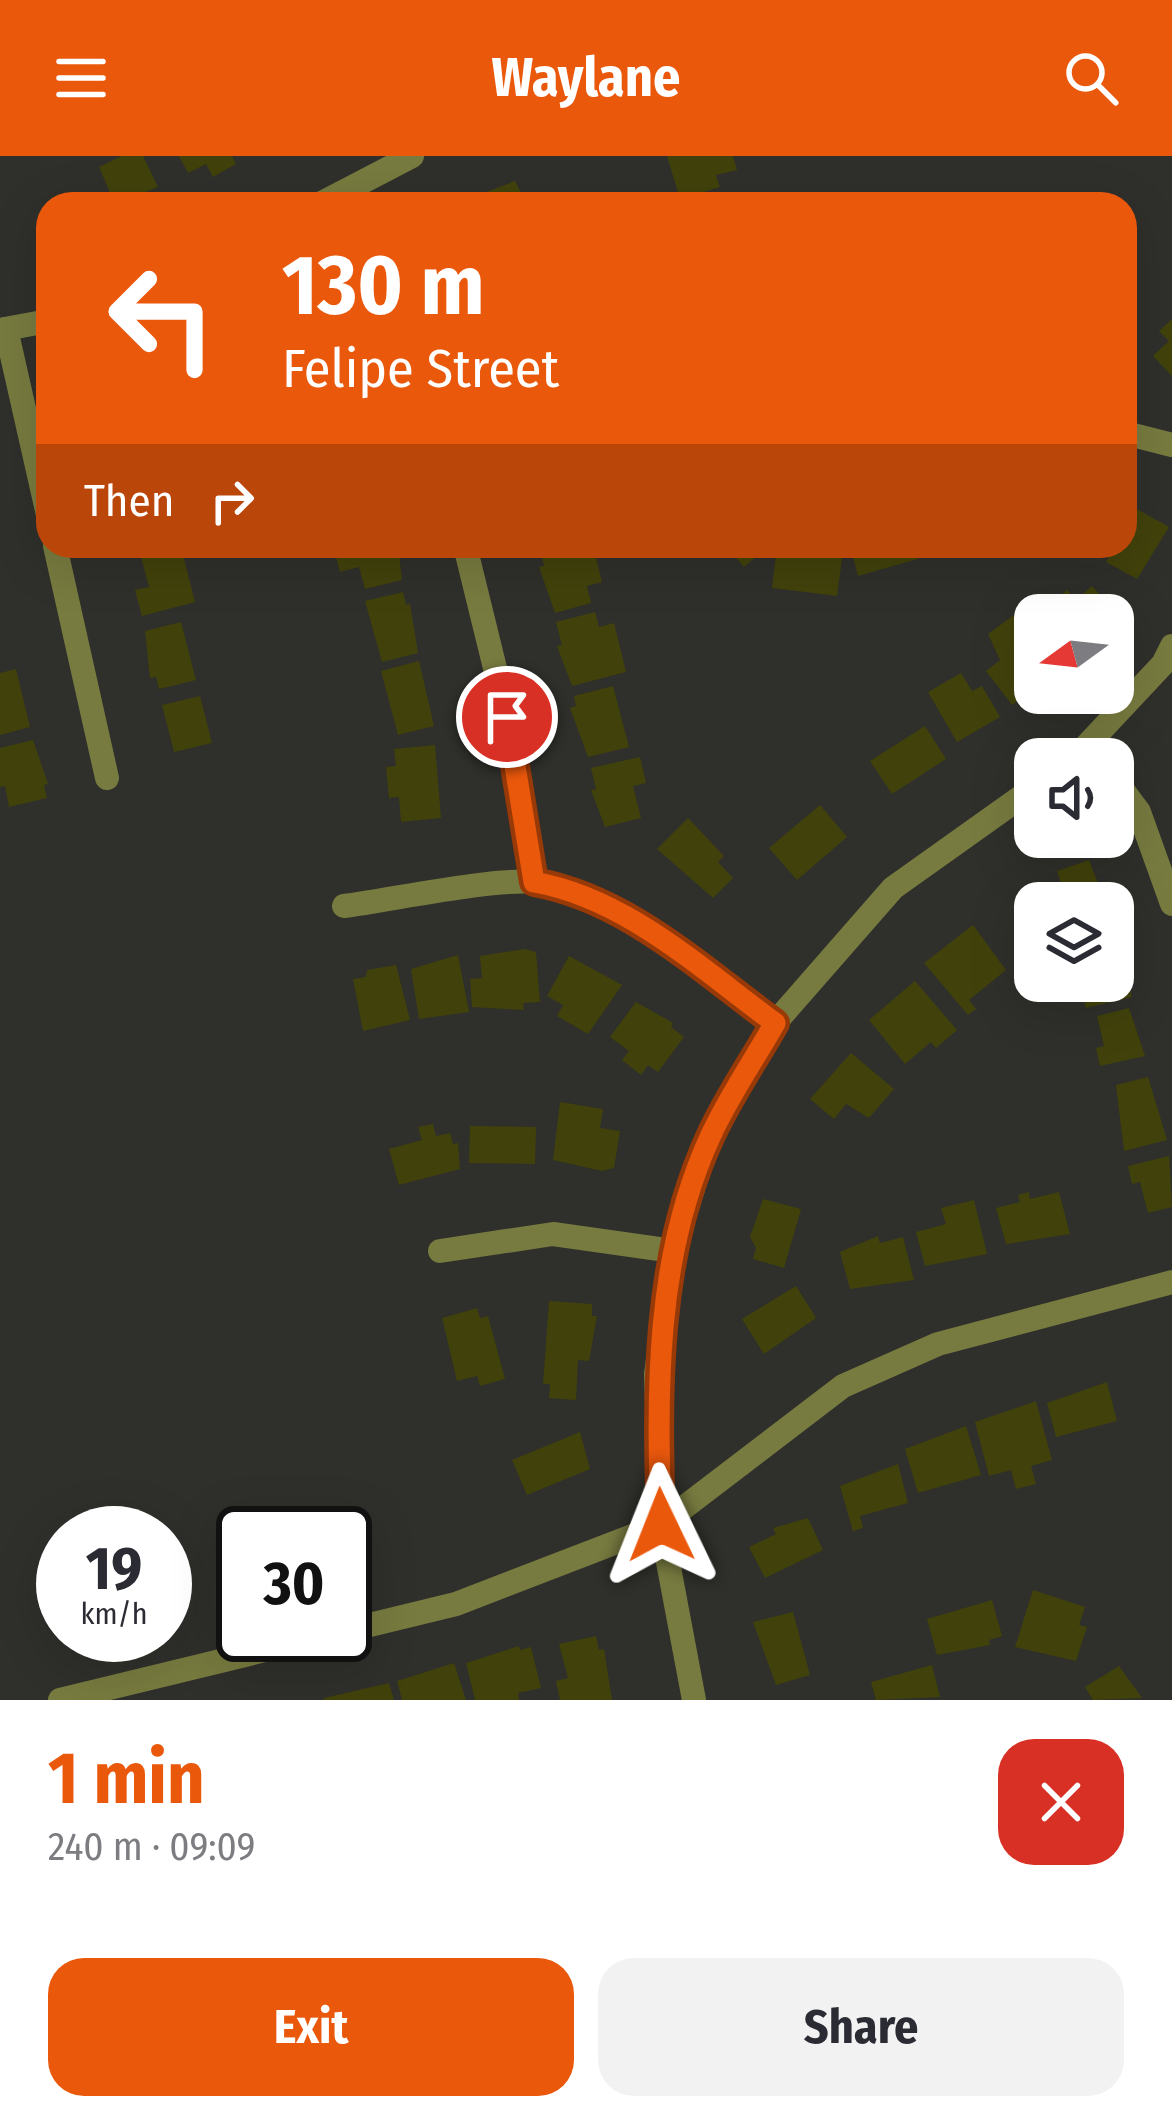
<!DOCTYPE html>
<html lang="en">
<head>
<meta charset="utf-8">
<style>
	body { margin:0; font-family:"Fira Sans Condensed",sans-serif; background:#f2f2f3; color:#2b2b33; height:100vh; display:flex; flex-direction:column; font-size:45px; white-space:nowrap }
	* { box-sizing:border-box; margin:0 }
	p { font-size:39px; color:#7c7c81 }
	.icon { flex:none; width:66px; height:66px; fill:none; stroke:currentColor; stroke-width:2; stroke-linecap:round; stroke-linejoin:round }
	.map { position:relative; height:1544px; overflow:hidden }
	.sheet { display:flex; flex-direction:column; background:#fff; flex:1 }
	.sheet>* { flex:none }
	.top-card { position:absolute; left:36px; top:36px; width:1101px; height:366px; border-radius:36px; box-shadow:0 12px 48px #0002; background:#ea580c; color:#fff; overflow:hidden }
	.needle { width:78px; rotate:255deg }
	.buttons { position:absolute; left:1014px; top:438px; display:grid; gap:24px }
	.buttons a { display:grid; place-items:center; width:120px; height:120px; border-radius:24px; background:#fff; box-shadow:0 12px 48px #0002; font-size:60px }
	.speed { position:absolute; left:36px; top:1350px; display:flex; gap:24px; font-size:60px; font-weight:700; text-align:center }
	.speed>* { display:grid; place-content:center; width:156px; height:156px; border-radius:50%; background:#fff; box-shadow:0 12px 48px #0002; line-height:1 }
	.speed small { font-size:30px; font-weight:400 }
	.speed .limit { border:6px solid #111; border-radius:18px; background:#fff; color:#111 }
	.pin { position:absolute; display:grid; place-items:center; width:102px; height:102px; color:#fff; margin:-51px; border:6px solid #fff; border-radius:50%; box-shadow:0 3px 12px #0007 }
	.me { position:absolute; width:132px; margin:-66px; rotate:358deg; stroke-linejoin:round; filter:drop-shadow(0 0 9px #0008) }
	.turn { display:flex; align-items:center; gap:42px; height:252px; padding:0 48px; font-size:54px }
	.turn .icon { width:156px; height:156px; stroke-width:2.5 }
	.turn b { display:block; font-size:84px; line-height:102px }
	.then { display:flex; align-items:center; height:114px; padding:0 48px; background:#0003; gap:24px; font-size:45px }
	.round { display:grid; place-items:center; flex:none; width:126px; height:126px; border-radius:36px; background:#f2f2f3 }
	.overview { display:flex; align-items:center; justify-content:space-between; height:204px; padding:0 48px }
	h1 { font-size:72px; font-weight:700; line-height:90px; color:#ea580c }
	.action { display:flex; gap:24px; margin-top:auto; padding:24px 48px }
	.action a { flex:1; height:138px; border-radius:36px; background:#ea580c; color:#fff; font-size:48px; font-weight:700; line-height:138px; text-align:center }
	.action a+a { background:#f2f2f3; color:#2b2b33 }
	header { display:flex; justify-content:space-between; align-items:center; height:156px; padding:0 48px; background:#ea580c; color:#fff; font-size:54px; font-weight:700 }
	.map>svg:first-child { display:block }
	.building { fill:#41420b }
	.lines { fill:none; stroke-linecap:round; stroke-linejoin:round }
	.street { stroke:#787b3f; stroke-width:24 }
	.route-casing { stroke:#983908; stroke-width:30 }
	.route { stroke:#ea580c; stroke-width:21 }
</style>
</head>
<body>
<header><svg class="icon" aria-label="menu" viewBox="0 0 24 24"><path d="M4 6h16M4 12h16M4 18h16"/></svg>Waylane<svg class="icon" aria-label="search" viewBox="0 0 24 24"><circle cx="10" cy="10" r="6"/><path d="M15 15l6 6"/></svg></header>
<div class="map">
<svg width="1172" height="1544" viewBox="0 0 1172 1544">
	<rect width="100%" height="100%" fill="#2f2f2b"/>
	<!-- building -->
	<g class="building">
		<path d="M122 0H143L158 31 115 48 99 11Z"/>
		<path d="M179 0H232L236 8 213 21 206 8 188 17Z"/>
		<path d="M667 0H733L737 14 716 19 720 31 680 43Z"/>
		<path d="M515 25 527 48H470L484 37Z"/>
		<path d="M1172 163V220L1153 200 1169 185 1159 175Z"/>
		<path d="M1135 352 1169 371 1137 423 1106 406 1115 390H1125V364Z"/>
		<path d="M333 390H398L402 424 365 433 359 411 340 416Z"/>
		<path d="M571 390H581L584 400 595 397 602 426 587 430 591 447 555 457 539 411 544 410 541 398Z"/>
		<path d="M726 390H768L744 411Z"/>
		<path d="M777 390 842 402 837 440 772 432Z"/>
		<path d="M850 390H914L918 403 858 420Z"/>
		<path d="M181 391 195 446 142 460 135 434 149 431 141 401Z"/>
		<path d="M1092 430 1118 459H1058L1062 456 1053 446 1067 434 1076 444Z"/>
		<path d="M403 436 406 449 410 448 418 497 382 506 365 445Z"/>
		<path d="M595 456 599 471 614 467 626 516 572 530 557 490 562 489 556 466Z"/>
		<path d="M1014 459 1031 481 1035 478V532L1012 549 986 515 1000 504 988 478Z"/>
		<path d="M181 466 196 524 159 533 156 521 150 522 145 475Z"/>
		<path d="M419 505 434 570 398 579 381 515Z"/>
		<path d="M16 513 30 571 0 579V517Z"/>
		<path d="M961 517 972 535 982 530 1000 561 957 586 928 536Z"/>
		<path d="M613 530 629 591 588 601 570 552 576 550 574 540Z"/>
		<path d="M200 540 212 587 174 596 162 549Z"/>
		<path d="M925 570 946 603 892 638 870 605Z"/>
		<path d="M33 584 48 628 44 629 47 642 9 651 5 630 0 631V592Z"/>
		<path d="M435 589 441 662 401 666 399 641 389 642 386 611 396 610 394 593Z"/>
		<path d="M640 601 646 627 633 630 641 662 605 671 591 634 596 633 591 612Z"/>
		<path d="M820 649 847 681 797 724 769 692Z"/>
		<path d="M688 662 724 700 718 706 733 722 713 742 657 693Z"/>
		<path d="M1089 704 1106 747H1058L1055 739 1064 736 1057 715Z"/>
		<path d="M973 769 1006 814 969 844 976 853 968 859 924 807Z"/>
		<path d="M1115 778 1132 841 1086 852 1083 842 1076 843 1071 825H1113Z"/>
		<path d="M525 793 536 796 540 846 523 847 524 854 472 851 470 823 482 822 480 800Z"/>
		<path d="M458 799 469 856 419 863 411 813Z"/>
		<path d="M569 800 622 829 588 878 557 860 563 849 547 840Z"/>
		<path d="M396 809 410 864 363 875 353 823 366 821 367 814Z"/>
		<path d="M915 825 957 874 936 892 931 886 905 908 869 864Z"/>
		<path d="M636 846 673 867 671 871 684 881 658 916 648 909 641 919 622 904 629 895 610 881Z"/>
		<path d="M1129 852 1145 900 1100 910 1096 892 1104 890 1097 860Z"/>
		<path d="M851 897 894 933 869 962 846 948 834 963 810 943Z"/>
		<path d="M1148 921 1167 984 1124 995 1116 929Z"/>
		<path d="M560 946 603 953 600 972 620 975 614 1012 602 1015 553 1004Z"/>
		<path d="M433 968 436 980 450 977 453 988 458 987 460 1013 399 1029 389 993 422 984 418 971Z"/>
		<path d="M470 970 536 971 535 1008 469 1007Z"/>
		<path d="M1169 1000 1172 1051 1148 1057 1140 1026 1132 1028 1128 1010Z"/>
		<path d="M1029 1036 1030 1043 1059 1036 1070 1078 1006 1088 996 1052 1020 1046 1018 1039Z"/>
		<path d="M763 1043 801 1053 784 1112 753 1103 756 1092 750 1081Z"/>
		<path d="M974 1044 987 1098 925 1110 916 1076 946 1068 941 1052Z"/>
		<path d="M878 1080 880 1087 903 1081 914 1124 850 1133 840 1096Z"/>
		<path d="M796 1130 816 1162 764 1198 742 1163Z"/>
		<path d="M549 1145 592 1148V1160H597L589 1205 578 1204 576 1244 549 1242 550 1228H543Z"/>
		<path d="M477 1152 480 1162 488 1160 505 1223 480 1230 477 1220 457 1225 442 1162Z"/>
		<path d="M1107 1226 1117 1265 1056 1281 1047 1247Z"/>
		<path d="M1036 1245 1052 1304 1031 1310 1036 1328 1016 1333 1011 1314 989 1320 975 1266Z"/>
		<path d="M966 1270 981 1319 918 1337 905 1293Z"/>
		<path d="M580 1276 590 1313 527 1339 512 1304Z"/>
		<path d="M898 1308 908 1347 860 1360 863 1372 853 1375 840 1330Z"/>
		<path d="M808 1362 823 1394 765 1422 749 1391 776 1378 773 1372Z"/>
		<path d="M1033 1434 1085 1451 1079 1469 1087 1471 1076 1505 1015 1491Z"/>
		<path d="M992 1444 1002 1480 989 1484 990 1489 937 1499 927 1463Z"/>
		<path d="M793 1456 810 1519 776 1529 753 1466Z"/>
		<path d="M596 1480 599 1494 604 1493 612 1544H560L556 1525 568 1522 559 1488Z"/>
		<path d="M519 1490 520 1494 531 1491 541 1532 518 1537 519 1544H475L466 1507Z"/>
		<path d="M454 1507 466 1544H402L397 1525Z"/>
		<path d="M932 1509 940 1541 876 1544 871 1526Z"/>
		<path d="M1119 1510 1142 1542 1093 1544 1085 1531Z"/>
		<path d="M389 1527 394 1544H324V1542Z"/>
	</g>
	<g class="lines">
		<!-- street -->
		<g class="street">
			<path d="M320 48 412 0"/>
			<path d="M6 173 48 359"/>
			<path d="M0 174 48 165"/>
			<path d="M1125 277 1172 289"/>
			<path d="M55 390 107 622"/>
			<path d="M465 390 507 561 534 726"/>
			<path d="M1074 603 1163 508 1172 490"/>
			<path d="M1113 621 1139 656 1172 748"/>
			<path d="M344 750C396 743 491 722 538 726 619 734 711 820 775 867"/>
			<path d="M440 1095 553 1078 673 1095"/>
			<path d="M345 1475 456 1448 661 1369 843 1230 938 1188 1172 1126"/>
			<path d="M60 1544 327 1479"/>
			<path d="M694 1544 661 1369 656 1218 673 1095 710 980 775 867 893 732 1035 631"/>
		</g>
	</g>
	<g class="lines">
		<!-- route casing -->
		<g class="route-casing">
			<path id="route" d="M507 561 534 726C626 742 701 813 775 867 754 904 729 940 711 979 654 1102 657 1236 661 1369"/>
		</g>
		<!-- route -->
		<use href="#route" class="route"/>
	</g>
</svg>
<div class="buttons">
<a><svg class="needle" viewBox="-14 -14 28 28"><path d="M0-13l5 13h-10z" fill="#e53935"/><path d="M0 13l5-13h-10z" fill="#7c7c81"/></svg></a>
<a><svg class="icon" aria-label="sound" viewBox="0 0 24 24"><path d="M4 9h4l5-4v14l-5-4H4zM17 9q2 3 0 6"/></svg></a>
<a><svg class="icon" aria-label="layers" viewBox="0 0 24 24"><path d="M12 4l9 5-9 5-9-5zM3 14l9 5 9-5"/></svg></a>
</div>
<div class="speed"><div>19<small>km/h</small></div><div class="limit">30</div></div>
<div class="pin" style="left:507px;top:561px;background:#d93025"><svg class="icon" aria-label="arrive" viewBox="0 0 24 24"><path d="M6 21V4h12l-3 4 3 4H6"/></svg></div>
<svg class="me" style="left:661px;top:1369px" viewBox="-20 -20 40 40"><path d="M0-17L14 15 0 8-14 15z" fill="#ea580c" stroke="#fff" stroke-width="4"/></svg>
<div class="top-card">
<div class="turn"><svg class="icon" aria-label="left" viewBox="0 0 24 24"><path d="M17 20v-9H6M10 6l-5 5 5 5"/></svg><div><b>130 m</b>Felipe Street</div></div>
<div class="then">Then<svg class="icon" aria-label="right" viewBox="0 0 24 24"><path d="M7 20v-9h11M14 6l5 5-5 5"/></svg></div>
</div>
</div>
<section class="sheet">
<div class="overview"><div><h1>1 min</h1><p>240 m · 09:09</p></div><a class="round" style="background:#d93025;color:#fff"><svg class="icon" aria-label="close" viewBox="0 0 24 24"><path d="M6 6l12 12M18 6L6 18"/></svg></a></div>
<div class="action"><a>Exit</a><a>Share</a></div>
</section>
</body>
</html>
